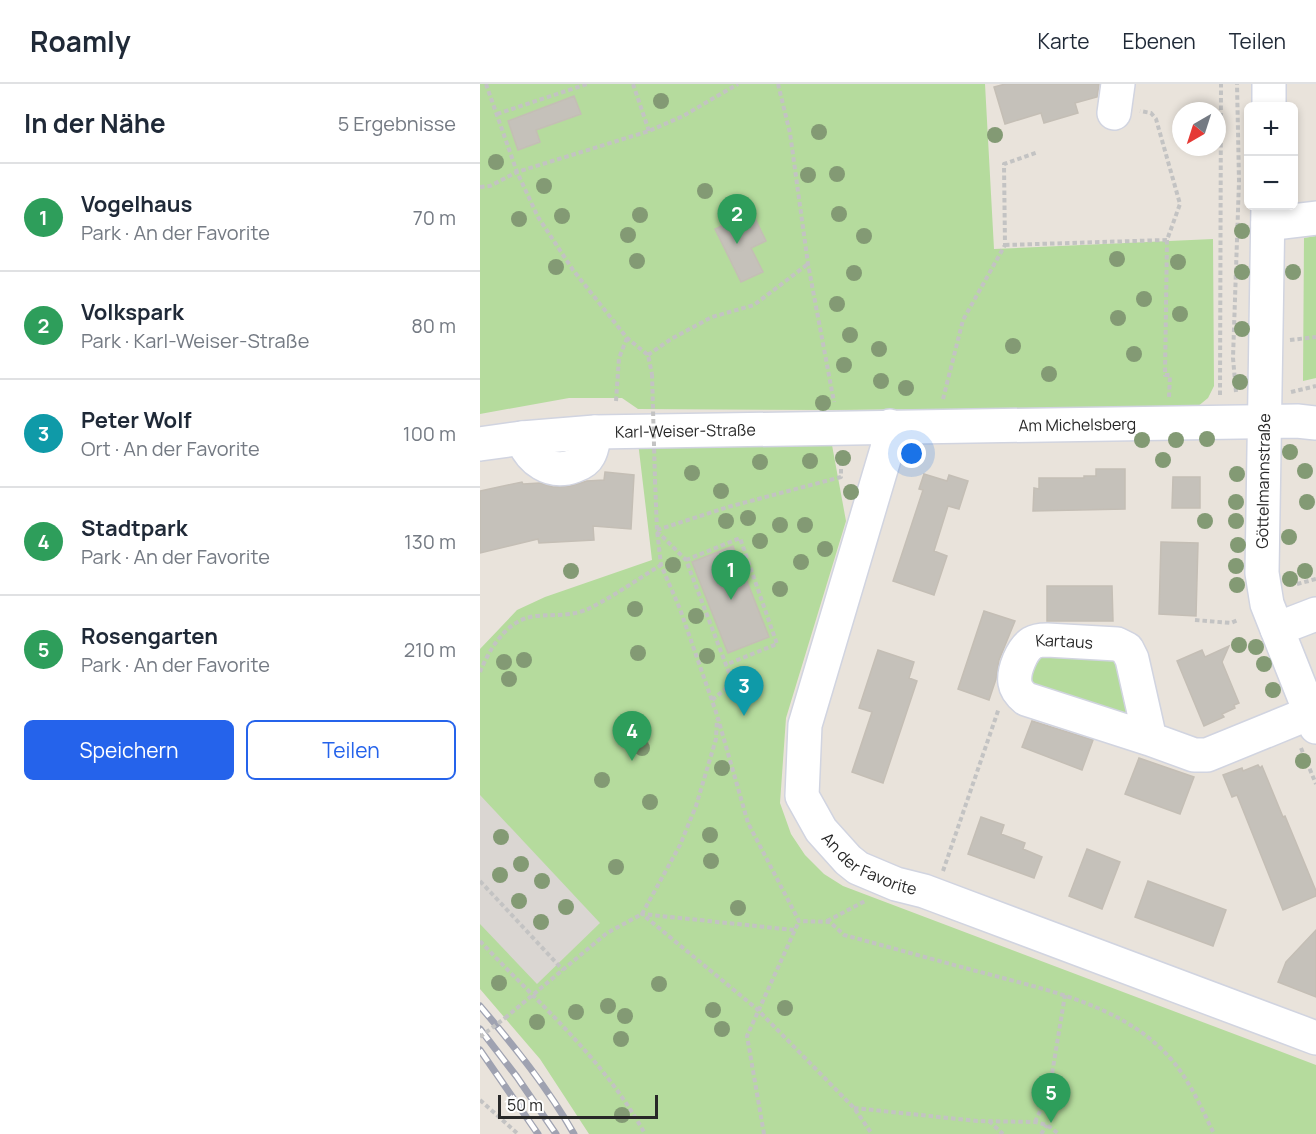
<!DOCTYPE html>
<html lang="de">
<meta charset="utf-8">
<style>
body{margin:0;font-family:Manrope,sans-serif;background:#f2f2f3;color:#1f2937}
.controls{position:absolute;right:18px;top:18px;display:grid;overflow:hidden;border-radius:9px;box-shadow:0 3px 9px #0003}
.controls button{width:54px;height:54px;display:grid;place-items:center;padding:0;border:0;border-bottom:2px solid #e0e1e3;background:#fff;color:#1f2937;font:30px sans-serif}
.compass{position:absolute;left:692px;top:18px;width:54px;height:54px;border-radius:50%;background:#fff;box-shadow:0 3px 9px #0003;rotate:219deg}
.scale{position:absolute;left:18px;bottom:15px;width:160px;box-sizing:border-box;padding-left:6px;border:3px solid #282828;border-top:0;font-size:16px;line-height:21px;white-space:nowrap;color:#282828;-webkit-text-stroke:4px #fff;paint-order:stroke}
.you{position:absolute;left:432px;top:370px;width:21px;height:21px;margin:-15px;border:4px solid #fff;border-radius:50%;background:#1a73e8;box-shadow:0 0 0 9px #1a73e833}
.badge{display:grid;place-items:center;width:39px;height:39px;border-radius:50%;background:#2563eb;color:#fff;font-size:20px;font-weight:700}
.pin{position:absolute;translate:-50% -50px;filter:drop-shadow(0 2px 3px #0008)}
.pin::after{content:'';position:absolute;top:32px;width:21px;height:18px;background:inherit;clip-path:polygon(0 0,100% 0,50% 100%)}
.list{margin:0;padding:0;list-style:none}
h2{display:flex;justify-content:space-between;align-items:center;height:78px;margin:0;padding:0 24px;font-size:26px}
h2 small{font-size:20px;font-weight:400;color:#747a83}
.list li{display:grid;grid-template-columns:39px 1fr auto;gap:18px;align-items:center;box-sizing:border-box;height:108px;padding:0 24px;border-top:2px solid #e0e1e3}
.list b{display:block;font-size:22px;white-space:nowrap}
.list p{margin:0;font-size:20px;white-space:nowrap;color:#747a83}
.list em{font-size:20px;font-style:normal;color:#747a83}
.actions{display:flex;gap:12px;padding:18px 24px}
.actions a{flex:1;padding:14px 0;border:2px solid #2563eb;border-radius:9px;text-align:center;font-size:21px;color:#2563eb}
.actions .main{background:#2563eb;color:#fff}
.map{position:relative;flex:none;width:836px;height:1050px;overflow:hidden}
header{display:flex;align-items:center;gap:36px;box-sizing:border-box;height:84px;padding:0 30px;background:#fff;border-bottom:2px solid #e0e1e3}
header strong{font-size:28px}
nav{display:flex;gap:33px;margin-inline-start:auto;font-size:21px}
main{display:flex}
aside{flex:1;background:#fff}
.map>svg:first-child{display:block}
.green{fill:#b5db9d}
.plaza{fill:#dad6d2}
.building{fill:#c5c1ba;stroke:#c4beb5;stroke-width:1.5}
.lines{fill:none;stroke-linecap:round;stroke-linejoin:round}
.minor-casing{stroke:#d1d4e0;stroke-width:36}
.path{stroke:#c3c3c3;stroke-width:4;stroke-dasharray:4.5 3;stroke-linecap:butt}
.minor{stroke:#fff;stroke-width:33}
.rail-casing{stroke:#9fa2b1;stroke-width:7}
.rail{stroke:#fff;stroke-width:4.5;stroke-dasharray:14;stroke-linecap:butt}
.path-bridge{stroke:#c3c3c3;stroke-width:4;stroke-dasharray:4.5 3;stroke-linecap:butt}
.tree{fill:#839a74}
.labels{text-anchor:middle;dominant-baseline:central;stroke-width:4.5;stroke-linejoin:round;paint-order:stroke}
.street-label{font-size:16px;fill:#282828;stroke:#fff}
</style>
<header>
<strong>Roamly</strong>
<nav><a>Karte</a><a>Ebenen</a><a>Teilen</a></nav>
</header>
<main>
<aside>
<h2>In der Nähe<small>5 Ergebnisse</small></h2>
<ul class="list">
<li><span class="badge" style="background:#2e9e5b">1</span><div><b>Vogelhaus</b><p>Park · An der Favorite</p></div><em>70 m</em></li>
<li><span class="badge" style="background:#2e9e5b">2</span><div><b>Volkspark</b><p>Park · Karl-Weiser-Straße</p></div><em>80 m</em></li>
<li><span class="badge" style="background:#0f9aa8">3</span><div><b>Peter Wolf</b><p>Ort · An der Favorite</p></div><em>100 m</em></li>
<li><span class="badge" style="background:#2e9e5b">4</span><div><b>Stadtpark</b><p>Park · An der Favorite</p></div><em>130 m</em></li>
<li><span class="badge" style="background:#2e9e5b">5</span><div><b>Rosengarten</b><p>Park · An der Favorite</p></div><em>210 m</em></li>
</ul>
<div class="actions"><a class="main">Speichern</a><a>Teilen</a></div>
</aside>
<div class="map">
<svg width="836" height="1050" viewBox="0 0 836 1050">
<rect width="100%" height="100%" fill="#e9e3db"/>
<!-- green -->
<path class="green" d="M0,0h505l9,165 219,-10 1,147 -6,12 -11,9 -369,3 -190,-1 -16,-11h-53l-89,16z
M836,152v142l-13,3 1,-143z
M158,358l194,3 14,76 -60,197 -6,85 11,31 14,21 19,19 19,12 473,179v69h-727l-49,-75 -60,-70v-340l37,-39 28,-13 107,-37z
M557,566h67l11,12 14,60 -99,-34v-28z"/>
<!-- plaza -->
<path class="plaza" d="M0,711l120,128 -63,61 -57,-60z"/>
<!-- building -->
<path class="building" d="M525,0h94l-2,13 -22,6 3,10 -34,10 -3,-10 -36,11 -11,-37z
M94,12l7,18 -45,16 4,12 -22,8 -10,-29z
M272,128l14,29 -15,7 12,24 -22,10 -26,-53z
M616,385h29v40l-92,2 1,-23 5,1v-11h45v-2h12z
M125,388l29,3 -3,54 -38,-3 1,14 -55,3 -1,-4 -58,14v-62l42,-9 1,2 17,-1 13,4 17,-1 17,-5 17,-1z
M444,390l23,7 2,-6 19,6 -9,28 -11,-3 -14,45 13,5 -13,39 -41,-14 30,-91 -4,-1z
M693,393h27v31h-28z
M681,458l37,1 -2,73 -37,-2z
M253,462l36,91 -41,16 -36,-91z
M567,502h65l1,35h-66z
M504,527l31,10 -16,39 -3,19 -7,21 -31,-11z
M749,562l-7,16 17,41 -5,2 1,3 -13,6 2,3 -20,9 -27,-65 25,-11 3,7z
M398,566l36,12 -5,16 8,3 -34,102 -31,-11 20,-60 -13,-4z
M552,637l61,19 -11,30 -60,-23z
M659,674l55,19 -14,37 -55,-20z
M778,681l2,3 2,-2 21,51 2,-1 31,75v5l-33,14 -46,-115 -5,2 -9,-22 19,-7 1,3z
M501,733l23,8 -3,9 24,9 -2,6 19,8 -8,21 -66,-24z
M607,765l33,13 -18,47 -33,-13z
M668,797l78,29 -13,36 -78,-29z
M836,846v67l-38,-15 8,-20z"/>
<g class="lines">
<defs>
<g id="minor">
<path d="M789,22v-22"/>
<path d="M634,29l4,-29"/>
<path d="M788,122l-6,367 5,31 49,123"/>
<path d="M788,140l48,-6"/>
<path id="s1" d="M410,342l-3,23 -82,276 -3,71 19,34 27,30 10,8 38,16 28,7 392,147"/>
<path d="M42,354c8,22 28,37 52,28 6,-2 12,-5 15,-11 4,-6 4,-15 6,-23"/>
<path id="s2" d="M0,360l42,-6 73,-6 702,-11 19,2"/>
<path d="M797,545l39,-15"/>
<path id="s3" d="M670,655l-124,-40c-5,-4 -10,-9 -11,-16 -2,-12 7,-34 17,-40 5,-3 10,-3 15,-3l70,4 10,5 5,10 18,80 44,16h13l103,-42"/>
</g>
</defs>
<!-- minor casing -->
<use href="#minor" class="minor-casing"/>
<!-- path -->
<path class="path" d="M6,0l31,88 21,45 35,53 54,68 21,17 4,19
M153,0l16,47
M298,0l12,49 18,131 26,138
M17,30l90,-30
M0,103l10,-1 27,-14 132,-41 34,-15 55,-32
M687,156l-2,135h5l-1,22
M525,161l162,-5 13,-36 -24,-85 -5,-6 -11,-2
M810,256l26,-3
M168,271l23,-16 41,-22 42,-12 54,-41
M756,308l-3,-34 6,-177 -2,-97
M811,308l25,-6
M740,311l1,-311
M463,315l20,-79 42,-75 -1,-81 34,-12
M136,317l3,-43 8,-20
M175,396l2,50 4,35 19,44 37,106 31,108 51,98 31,1 14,13c45,12 91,25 136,37 67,18 144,33 191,87 19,22 31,50 43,75
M177,446l71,-23 113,-30v-23
M177,447l29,29 47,123 -21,17
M206,476l54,-22 37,106 -52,21
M817,500l19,-5
M715,536l36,3 7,-3
M0,588c10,-24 27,-53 56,-56 19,-2 36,1 54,-8 24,-12 48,-29 71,-43
M821,664l15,36
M463,787l56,-163
M0,797l83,89
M347,837l38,-20
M314,846l-152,-16 115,95 97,99 18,26
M0,857c58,62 124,118 165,193
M25,934l102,-85 35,-19 38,-69 16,-39 20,-67 1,-20
M0,1016l38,34
M374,1024l123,13 58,1 12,3 12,9
M509,1037l14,13
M555,1038l14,-30 16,-97
M284,1050l-17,-98 52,-115
M561,1050l6,-9"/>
<!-- minor -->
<use href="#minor" class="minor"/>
<defs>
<path id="rail" d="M0,922c34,40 68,82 94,128
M0,945l37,48 39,57
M0,966l58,84"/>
</defs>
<!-- rail casing -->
<use href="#rail" class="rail-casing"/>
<!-- rail -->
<use href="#rail" class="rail"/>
<!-- path-bridge -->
<path class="path-bridge" d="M172,290l3,106
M0,953l25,-19"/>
</g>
<!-- trees -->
<g class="tree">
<circle cx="181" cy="17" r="8"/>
<circle cx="339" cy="48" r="8"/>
<circle cx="515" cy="51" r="8"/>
<circle cx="16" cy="78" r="8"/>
<circle cx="357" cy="90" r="8"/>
<circle cx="328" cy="91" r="8"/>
<circle cx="64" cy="102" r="8"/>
<circle cx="225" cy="107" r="8"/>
<circle cx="359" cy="130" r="8"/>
<circle cx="160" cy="131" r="8"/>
<circle cx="82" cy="132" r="8"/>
<circle cx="39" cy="135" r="8"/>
<circle cx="762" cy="147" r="8"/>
<circle cx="148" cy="151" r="8"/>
<circle cx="384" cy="152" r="8"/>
<circle cx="637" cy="175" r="8"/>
<circle cx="157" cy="177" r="8"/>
<circle cx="698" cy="178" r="8"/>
<circle cx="76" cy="183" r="8"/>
<circle cx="762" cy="188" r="8"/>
<circle cx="813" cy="188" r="8"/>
<circle cx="374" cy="189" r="8"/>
<circle cx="664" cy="215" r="8"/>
<circle cx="357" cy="220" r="8"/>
<circle cx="700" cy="230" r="8"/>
<circle cx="638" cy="234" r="8"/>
<circle cx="762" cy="245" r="8"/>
<circle cx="370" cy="251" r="8"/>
<circle cx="533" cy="262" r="8"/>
<circle cx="399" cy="265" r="8"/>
<circle cx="654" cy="270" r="8"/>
<circle cx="364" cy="281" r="8"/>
<circle cx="569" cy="290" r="8"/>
<circle cx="401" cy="297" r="8"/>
<circle cx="760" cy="298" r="8"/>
<circle cx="426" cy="304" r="8"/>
<circle cx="343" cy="319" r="8"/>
<circle cx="727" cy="355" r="8"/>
<circle cx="662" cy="356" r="8"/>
<circle cx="696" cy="356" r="8"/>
<circle cx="810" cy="368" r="8"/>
<circle cx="363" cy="374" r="8"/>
<circle cx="683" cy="376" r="8"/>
<circle cx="330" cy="377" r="8"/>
<circle cx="280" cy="378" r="8"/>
<circle cx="825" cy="387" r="8"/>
<circle cx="212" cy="389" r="8"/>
<circle cx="757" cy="390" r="8"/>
<circle cx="241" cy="407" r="8"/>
<circle cx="371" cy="408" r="8"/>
<circle cx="756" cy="418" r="8"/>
<circle cx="827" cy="418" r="8"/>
<circle cx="268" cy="434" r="8"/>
<circle cx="246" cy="437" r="8"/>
<circle cx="725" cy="437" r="8"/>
<circle cx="756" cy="437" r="8"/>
<circle cx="300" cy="441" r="8"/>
<circle cx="325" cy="441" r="8"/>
<circle cx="809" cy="453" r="8"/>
<circle cx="280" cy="457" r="8"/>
<circle cx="758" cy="461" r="8"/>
<circle cx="345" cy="465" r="8"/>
<circle cx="321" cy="478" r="8"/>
<circle cx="193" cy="481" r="8"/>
<circle cx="756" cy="482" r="8"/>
<circle cx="91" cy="487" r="8"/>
<circle cx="825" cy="487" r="8"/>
<circle cx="810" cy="495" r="8"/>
<circle cx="757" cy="501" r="8"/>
<circle cx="300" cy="505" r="8"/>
<circle cx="155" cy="525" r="8"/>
<circle cx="216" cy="532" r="8"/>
<circle cx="759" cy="561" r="8"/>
<circle cx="776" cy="563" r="8"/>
<circle cx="158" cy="569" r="8"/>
<circle cx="227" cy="572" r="8"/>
<circle cx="44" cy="576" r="8"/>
<circle cx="24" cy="578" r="8"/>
<circle cx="784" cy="580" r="8"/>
<circle cx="29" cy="595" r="8"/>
<circle cx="793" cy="606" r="8"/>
<circle cx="162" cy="664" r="8"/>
<circle cx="823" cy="677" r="8"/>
<circle cx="242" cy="684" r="8"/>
<circle cx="122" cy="696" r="8"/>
<circle cx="170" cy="718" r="8"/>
<circle cx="230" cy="751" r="8"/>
<circle cx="21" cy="753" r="8"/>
<circle cx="231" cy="777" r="8"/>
<circle cx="41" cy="780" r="8"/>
<circle cx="136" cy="783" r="8"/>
<circle cx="20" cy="791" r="8"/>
<circle cx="62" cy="797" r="8"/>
<circle cx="39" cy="817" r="8"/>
<circle cx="86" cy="823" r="8"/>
<circle cx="258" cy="824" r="8"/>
<circle cx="61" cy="838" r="8"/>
<circle cx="19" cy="899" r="8"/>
<circle cx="179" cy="900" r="8"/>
<circle cx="128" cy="922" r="8"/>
<circle cx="305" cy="924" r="8"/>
<circle cx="233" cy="926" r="8"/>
<circle cx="96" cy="928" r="8"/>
<circle cx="145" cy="932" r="8"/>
<circle cx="57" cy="938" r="8"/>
<circle cx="242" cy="945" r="8"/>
<circle cx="141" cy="955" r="8"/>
<circle cx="142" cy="1031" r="8"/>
</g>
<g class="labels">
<!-- street labels -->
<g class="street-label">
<text stroke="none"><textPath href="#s2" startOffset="598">Am Michelsberg</textPath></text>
<text stroke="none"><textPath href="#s2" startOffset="206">Karl-Weiser-Straße</textPath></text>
<text transform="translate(783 397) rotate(-89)">Göttelmannstraße</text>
<text stroke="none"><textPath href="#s3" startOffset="228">Kartaus</textPath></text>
<text stroke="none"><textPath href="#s1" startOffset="482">An der Favorite</textPath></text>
</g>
</g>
</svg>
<div class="controls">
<button>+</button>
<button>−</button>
</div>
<svg class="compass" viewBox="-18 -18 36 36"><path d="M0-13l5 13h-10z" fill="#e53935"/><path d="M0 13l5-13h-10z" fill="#747a83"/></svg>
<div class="scale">50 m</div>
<div class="you"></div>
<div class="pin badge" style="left:251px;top:516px;background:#2e9e5b">1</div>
<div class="pin badge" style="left:257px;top:160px;background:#2e9e5b">2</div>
<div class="pin badge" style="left:264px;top:632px;background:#0f9aa8">3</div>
<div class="pin badge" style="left:152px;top:677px;background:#2e9e5b">4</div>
<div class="pin badge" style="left:571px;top:1039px;background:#2e9e5b">5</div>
</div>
</main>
